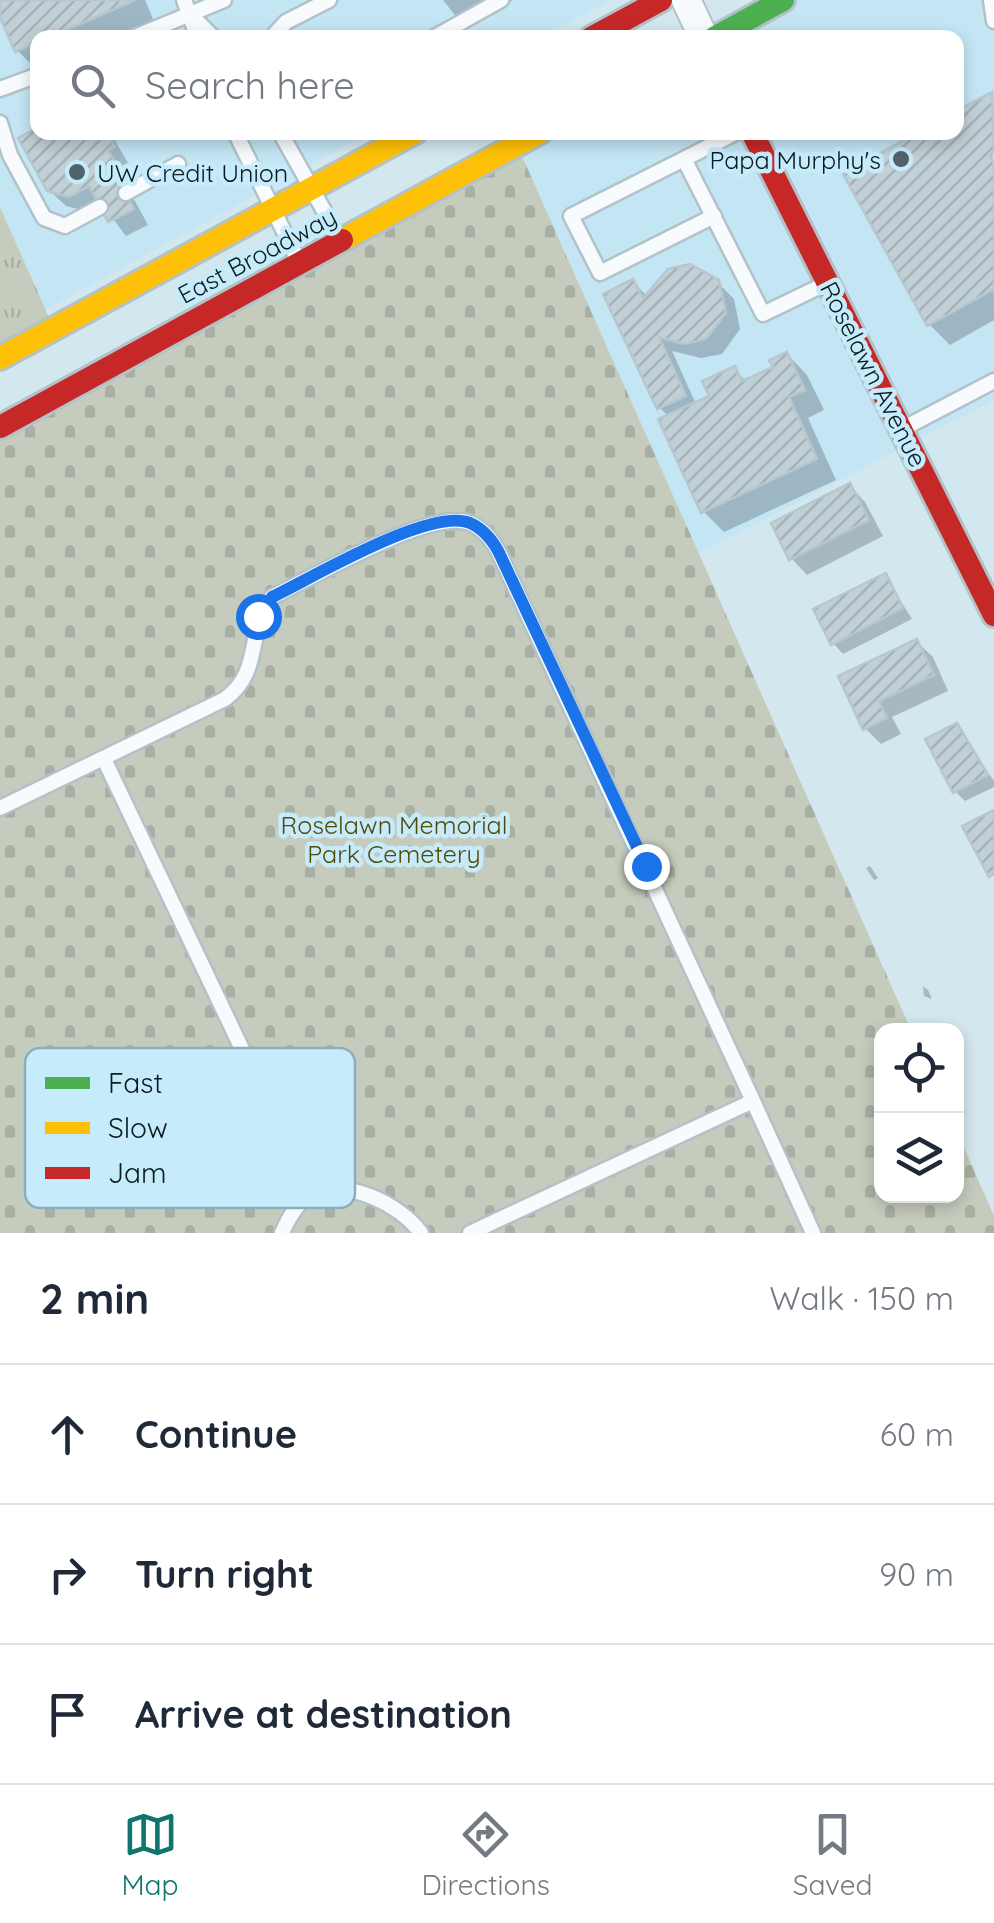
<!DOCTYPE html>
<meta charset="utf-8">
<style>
body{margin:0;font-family:Quicksand,sans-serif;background:#f2f2f3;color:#1f2937}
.controls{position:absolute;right:30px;bottom:30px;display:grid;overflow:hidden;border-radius:20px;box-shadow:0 5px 15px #0003}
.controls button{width:90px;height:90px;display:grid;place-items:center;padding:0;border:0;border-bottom:2px solid #e0e1e3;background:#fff;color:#1f2937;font:50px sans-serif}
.stop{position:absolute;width:30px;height:30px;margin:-22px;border:8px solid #1a73e8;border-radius:50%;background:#fff}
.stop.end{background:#1a73e8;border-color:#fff;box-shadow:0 2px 10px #0008}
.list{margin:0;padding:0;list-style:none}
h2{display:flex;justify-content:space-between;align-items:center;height:130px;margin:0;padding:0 40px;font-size:42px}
h2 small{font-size:32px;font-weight:400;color:#747a83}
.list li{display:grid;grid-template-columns:65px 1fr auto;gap:30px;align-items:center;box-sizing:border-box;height:140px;padding:0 40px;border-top:2px solid #e0e1e3}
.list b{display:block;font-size:38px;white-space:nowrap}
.list em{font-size:32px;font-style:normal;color:#747a83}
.icon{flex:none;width:55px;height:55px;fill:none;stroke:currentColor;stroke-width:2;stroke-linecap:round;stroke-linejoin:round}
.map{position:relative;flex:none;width:994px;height:1233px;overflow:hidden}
.search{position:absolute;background:#fff;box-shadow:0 5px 15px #0003;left:30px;right:30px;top:30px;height:110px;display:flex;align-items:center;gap:25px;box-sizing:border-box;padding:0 35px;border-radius:20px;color:#747a83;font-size:38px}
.sheet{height:550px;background:#fff}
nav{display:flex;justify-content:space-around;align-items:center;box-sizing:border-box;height:140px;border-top:2px solid #e0e1e3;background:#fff;font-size:28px;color:#747a83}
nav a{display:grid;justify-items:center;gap:5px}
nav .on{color:#0f766e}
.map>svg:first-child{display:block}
.built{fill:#c3e5f4}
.cemetery{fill:url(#cemetery-stones)}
.park{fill:url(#park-tufts)}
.shadow{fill:#0003}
.building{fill:url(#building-hatch);stroke:#b8c7cd;stroke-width:2.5}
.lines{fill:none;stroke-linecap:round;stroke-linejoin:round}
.lane-casing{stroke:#b2c2c9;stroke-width:19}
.street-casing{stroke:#b2c2c9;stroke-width:32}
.fast-casing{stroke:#b2c2c9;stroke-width:28}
.slow-casing{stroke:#b2c2c9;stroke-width:28}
.jam-casing{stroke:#b2c2c9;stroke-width:28}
.lane{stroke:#f8fbfd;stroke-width:14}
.street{stroke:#f8fbfd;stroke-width:28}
.fast{stroke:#4caf50;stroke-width:22}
.slow{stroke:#ffc107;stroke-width:22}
.jam{stroke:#c62828;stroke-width:22}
.route{stroke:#1a73e8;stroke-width:12}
.poi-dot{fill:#526269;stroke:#c6ecfc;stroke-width:4}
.labels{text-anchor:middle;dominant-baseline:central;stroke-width:9;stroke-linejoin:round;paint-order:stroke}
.poi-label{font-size:25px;fill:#0d1b21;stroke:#c6ecfc;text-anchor:end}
.street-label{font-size:25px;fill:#0d1b21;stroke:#c6ecfc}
.park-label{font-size:25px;fill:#544a08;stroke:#c6ecfc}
.key{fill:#c6ecfc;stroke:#8eadba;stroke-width:2.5}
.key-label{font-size:28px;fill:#0d1b21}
</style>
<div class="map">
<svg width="994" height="1233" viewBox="0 0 994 1233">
<defs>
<pattern id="cemetery-stones" width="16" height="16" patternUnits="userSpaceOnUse" patternTransform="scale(2.5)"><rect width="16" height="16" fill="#c6ccbd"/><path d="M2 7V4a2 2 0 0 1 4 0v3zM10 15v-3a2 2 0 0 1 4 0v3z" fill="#a9afa2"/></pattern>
<pattern id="park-tufts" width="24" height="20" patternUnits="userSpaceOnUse" patternTransform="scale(2.5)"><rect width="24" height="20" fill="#c6ccbd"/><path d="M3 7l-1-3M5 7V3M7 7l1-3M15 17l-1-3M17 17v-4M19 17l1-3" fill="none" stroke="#a9afa2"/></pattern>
<pattern id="building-hatch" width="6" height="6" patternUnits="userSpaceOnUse" patternTransform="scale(2.5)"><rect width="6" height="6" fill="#c1d0d6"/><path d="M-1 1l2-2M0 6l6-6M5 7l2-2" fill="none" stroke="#a5b2b7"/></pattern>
</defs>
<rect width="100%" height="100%" fill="#d3e7ef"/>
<!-- built -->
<path class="built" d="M0,0h610l-68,37 -504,1v94l331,1 -324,177 -45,-103z
M783,0h211v400l-296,154 -181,-409 23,-13h416v-94l-242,-1z"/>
<!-- cemetery -->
<path class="cemetery" d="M517,145l394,885h-29v166h74l1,-64 37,84v17h-994v-806z"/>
<!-- park -->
<path class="park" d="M0,207l54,122 -54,29z"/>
<!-- shadow -->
<path class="shadow" d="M0,0h145l9,21 -39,17h-77v33l-21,-21z
M443,0h70l-47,29z
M992,95l2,225 -44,25 -21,-21 27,-192z
M38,132h72l18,31 -6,3 12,21 -5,3 19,35 -22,11 -25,-33 -15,8 -20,-5 -17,-16z
M633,282l15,15 69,-15 17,17 6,30 -18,25 -21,4 -29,-7 24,53 16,-7 22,-28 13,13 29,-14 11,-14 20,21 17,35 -16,8 28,62 -112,52 -21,-21 -34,-94 -10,-10z
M850,486l15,16 18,34 -76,39 -15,-16 -18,-34z
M885,576l27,43 -69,35 -10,-11z
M917,642l16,15 15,34 -56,26 9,17 -20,10 -16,-16 -23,-51z
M956,726l38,55v6l-29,14 -10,-10z
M870,866l8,12 -4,2 -8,-12z
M923,986l5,4 4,9 -8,-3z"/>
<!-- building -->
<path class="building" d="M0,0h135l-87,38h-10v4l-23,10 -15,-35z
M992,92l2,60 -5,2 5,10v125l-67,37 -84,-152 75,-42h38v-21z
M38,122v10h69l8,15 -7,3 12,21 -5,3 19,35 -26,13 -19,-36 -20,11 -22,-6 -29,-53 17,-9 -2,-4z
M690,264l29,16 7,33 -20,26 -22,5 -25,-7 27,59 -29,13 -54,-115 30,-15 10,19 25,-29z
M787,352l18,38 -16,7 28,62 -116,54 -43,-94 51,-23 -7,-15 33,-15 7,15 31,-14 -4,-7z
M850,483l19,37 -80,40 -18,-37z
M886,573l17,35 -72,37 -18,-36z
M917,639l17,36 -55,26 8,17 -24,12 -25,-54z
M957,723l31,52 -35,18 -28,-54z
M994,810v64l-5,3 -27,-51z"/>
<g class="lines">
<defs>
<path id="lane" d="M184,0l14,38
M991,0l3,21
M195,19l19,19
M132,38l92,-38
M271,38l15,-16 43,-22
M433,38l68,-38
M0,89l38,-14
M0,123l10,32 34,63 21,8 35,-19
M235,132l64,130
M280,132l58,104
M737,132l-53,27 79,155 60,-29
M684,159l-113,57 29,57 114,-57
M126,193l52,-29
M906,427l88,-46
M104,759l207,435
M0,808l225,-109c38,-28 20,-65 47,-102 40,-19 158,-89 198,-74 14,6 25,20 31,34l252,544 -283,132
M753,1101l60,132
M282,1233c6,-14 14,-29 27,-37 34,-21 92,9 112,37"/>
<path id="street" d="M686,0l18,38"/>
<path id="fast" d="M714,38l69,-38"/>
<path id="slow" d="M342,240l198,-108
M0,358l415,-226"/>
<path id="jam" d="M591,38l70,-38
M752,132l242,483
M0,427l342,-187"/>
</defs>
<!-- lane casing -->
<use href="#lane" class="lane-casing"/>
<!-- street casing -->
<use href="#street" class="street-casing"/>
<!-- fast casing -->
<use href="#fast" class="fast-casing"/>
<!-- slow casing -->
<use href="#slow" class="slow-casing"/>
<!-- jam casing -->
<use href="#jam" class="jam-casing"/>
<!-- lane -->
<use href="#lane" class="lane"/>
<!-- street -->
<use href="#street" class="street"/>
<!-- fast -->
<use href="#fast" class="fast"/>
<!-- slow -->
<use href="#slow" class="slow"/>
<!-- jam -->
<use href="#jam" class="jam"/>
</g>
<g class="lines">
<!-- route -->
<path class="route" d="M258,616l14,-19c40,-19 158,-90 198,-74 14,6 25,20 31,34l145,309"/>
</g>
<!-- markers -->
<g class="poi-dot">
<circle cx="901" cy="159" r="10"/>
<circle cx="77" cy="172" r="10"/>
</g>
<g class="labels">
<!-- poi labels -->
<g class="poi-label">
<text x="881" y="159">Papa Murphy's</text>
<text x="97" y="172" text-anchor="start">UW Credit Union</text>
</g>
<!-- street labels -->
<g class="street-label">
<text transform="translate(257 255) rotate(-28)">East Broadway</text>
<text transform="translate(874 374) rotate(63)">Roselawn Avenue</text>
</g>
<!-- park labels -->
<g class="park-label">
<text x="394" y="824">Roselawn Memorial<tspan x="394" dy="29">Park Cemetery</tspan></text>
</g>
</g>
<!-- legend -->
<rect x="25" y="1048" width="330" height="160" rx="15" class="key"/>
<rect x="45" y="1077" width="45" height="12" fill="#4caf50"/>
<rect x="45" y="1122" width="45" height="12" fill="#ffc107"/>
<rect x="45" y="1167" width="45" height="12" fill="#c62828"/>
<g class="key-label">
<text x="108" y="1093">Fast</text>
<text x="108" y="1138">Slow</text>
<text x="108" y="1183">Jam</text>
</g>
</svg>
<div class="controls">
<button><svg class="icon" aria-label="locate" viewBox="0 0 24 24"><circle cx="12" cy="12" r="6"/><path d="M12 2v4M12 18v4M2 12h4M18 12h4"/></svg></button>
<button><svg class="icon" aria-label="layers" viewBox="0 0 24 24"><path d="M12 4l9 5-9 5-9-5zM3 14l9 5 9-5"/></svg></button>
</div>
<div class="stop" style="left:258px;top:616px"></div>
<div class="stop end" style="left:646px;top:866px"></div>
<div class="search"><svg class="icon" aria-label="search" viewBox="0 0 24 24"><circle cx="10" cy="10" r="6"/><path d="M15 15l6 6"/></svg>Search here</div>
</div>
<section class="sheet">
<h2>2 min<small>Walk · 150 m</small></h2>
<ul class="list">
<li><svg class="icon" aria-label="ahead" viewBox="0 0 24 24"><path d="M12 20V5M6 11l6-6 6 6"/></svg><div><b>Continue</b></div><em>60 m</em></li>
<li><svg class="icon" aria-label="right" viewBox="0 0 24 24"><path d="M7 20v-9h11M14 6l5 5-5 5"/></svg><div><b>Turn right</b></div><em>90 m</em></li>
<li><svg class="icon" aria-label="arrive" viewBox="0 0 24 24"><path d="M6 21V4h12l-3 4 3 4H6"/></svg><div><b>Arrive at destination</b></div></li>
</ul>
</section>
<nav>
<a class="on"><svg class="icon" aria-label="map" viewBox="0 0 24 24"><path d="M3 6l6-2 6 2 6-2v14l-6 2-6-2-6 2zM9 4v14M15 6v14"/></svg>Map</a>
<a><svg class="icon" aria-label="directions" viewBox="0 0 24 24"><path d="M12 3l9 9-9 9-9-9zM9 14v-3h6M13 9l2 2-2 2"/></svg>Directions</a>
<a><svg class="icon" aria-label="saved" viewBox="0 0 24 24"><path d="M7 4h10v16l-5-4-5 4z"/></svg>Saved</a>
</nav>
